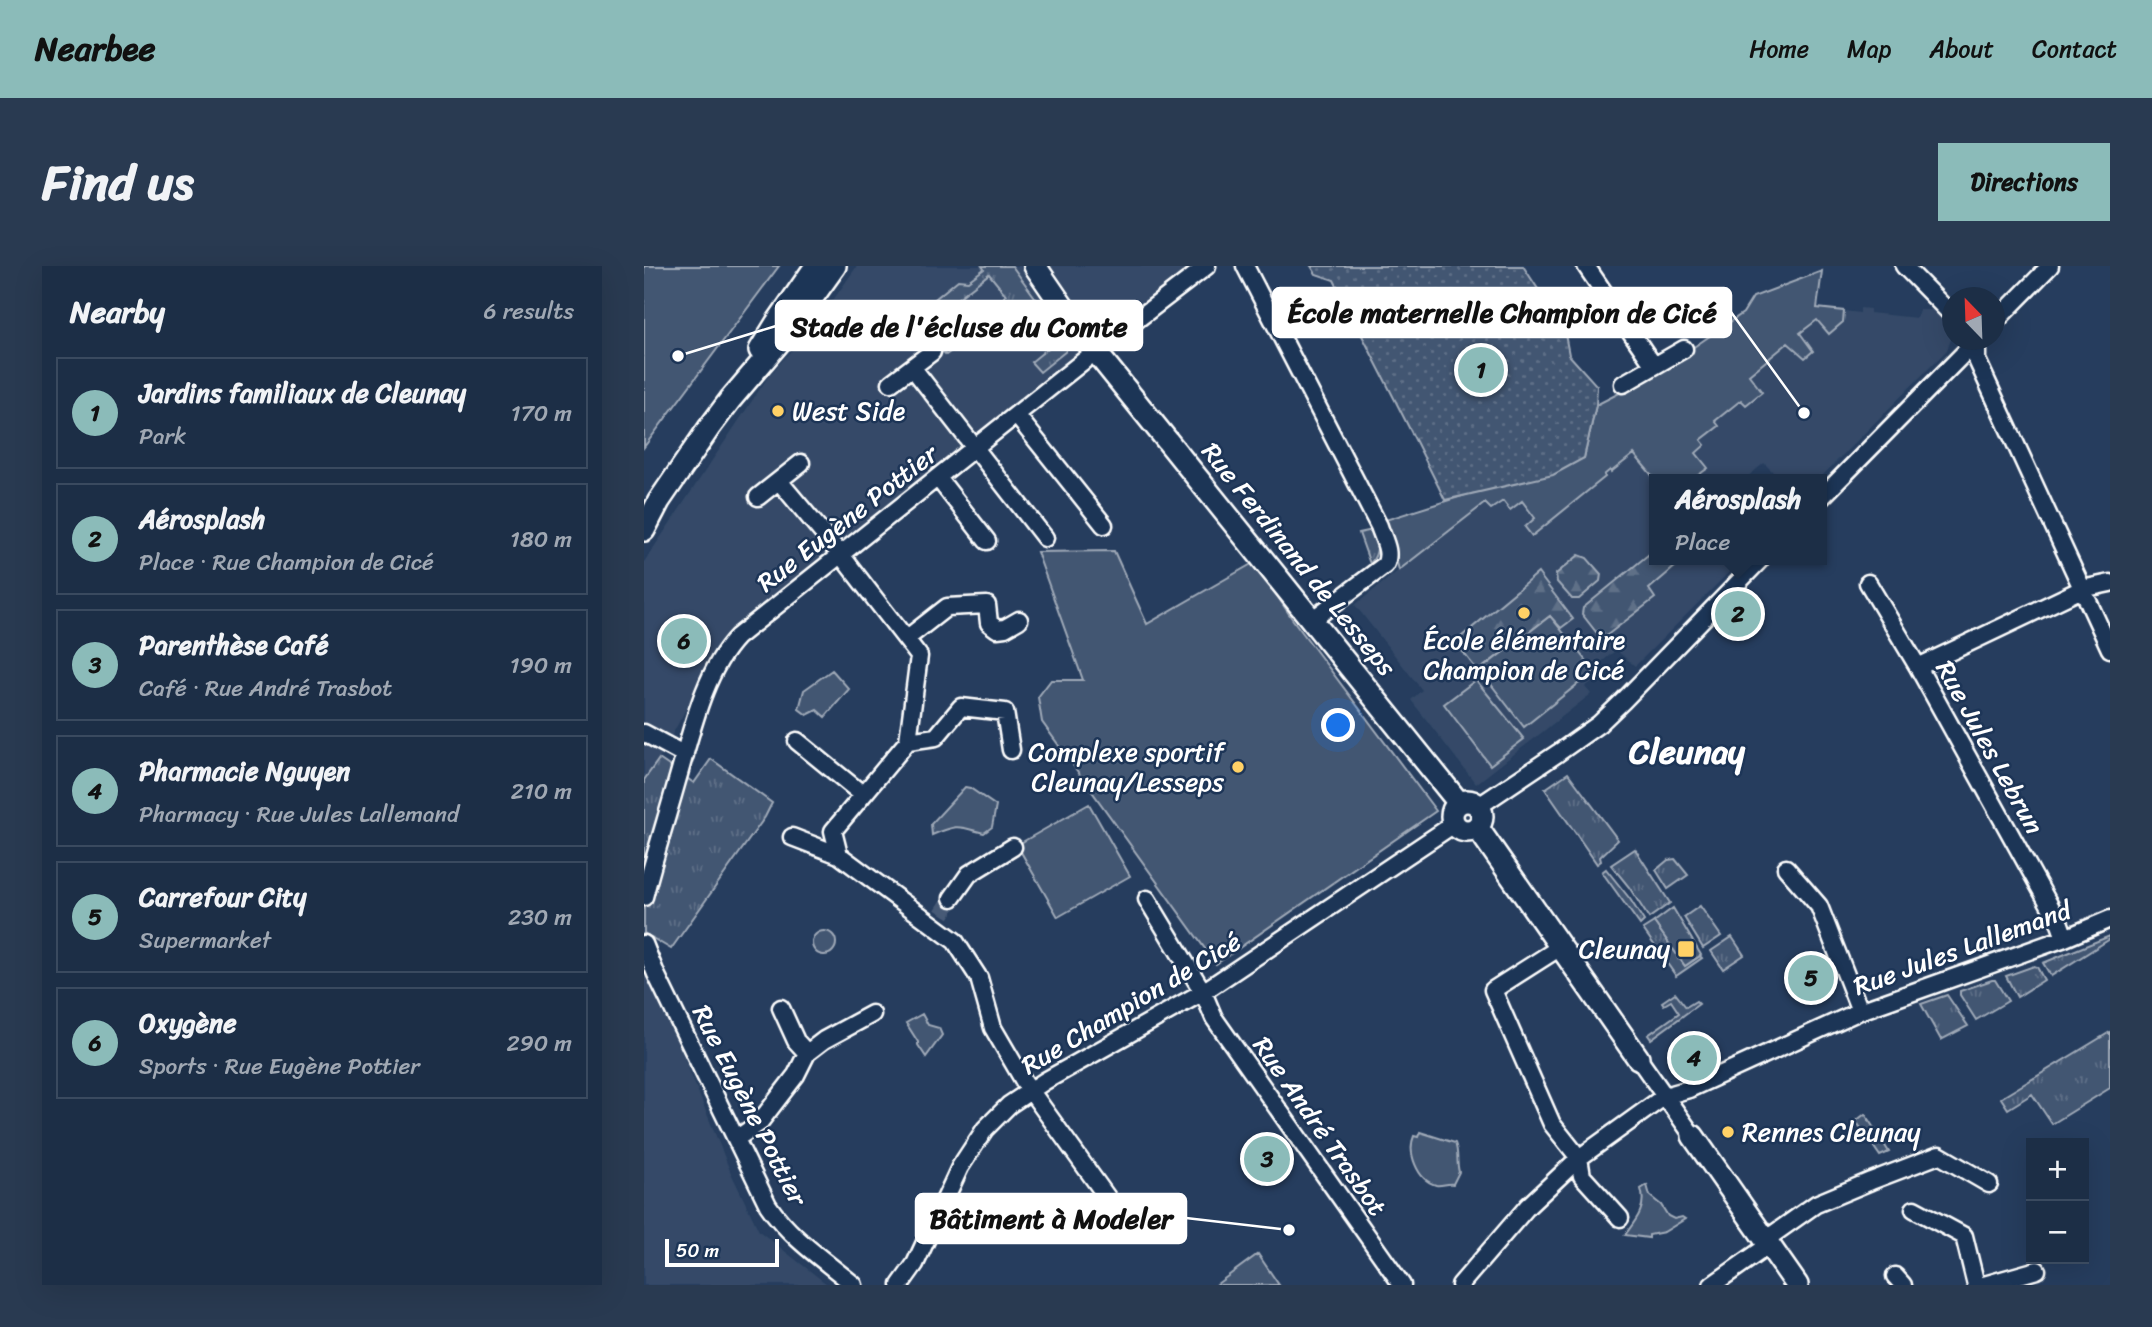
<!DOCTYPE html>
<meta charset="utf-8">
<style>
body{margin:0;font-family:Sriracha,sans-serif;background:#293a51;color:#f1f3f6}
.controls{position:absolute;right:21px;bottom:21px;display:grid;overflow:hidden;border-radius:0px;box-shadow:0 7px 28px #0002}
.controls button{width:63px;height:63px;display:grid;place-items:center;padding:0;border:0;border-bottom:2px solid #3a4a5f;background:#1c2e46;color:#f1f3f6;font:35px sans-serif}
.compass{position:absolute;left:1298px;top:21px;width:63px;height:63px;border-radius:50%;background:#1c2e46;box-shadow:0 7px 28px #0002;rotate:337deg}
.scale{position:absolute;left:21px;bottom:18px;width:114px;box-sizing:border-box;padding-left:7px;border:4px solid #fff;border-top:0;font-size:19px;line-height:24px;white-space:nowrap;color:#fff;-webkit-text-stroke:5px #1d3557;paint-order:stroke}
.you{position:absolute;left:695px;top:460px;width:24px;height:24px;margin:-18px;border:5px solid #fff;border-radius:50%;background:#1a73e8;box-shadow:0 0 0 10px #1a73e833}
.badge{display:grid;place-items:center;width:46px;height:46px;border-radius:50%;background:#8bbbb9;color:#111;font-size:23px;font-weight:700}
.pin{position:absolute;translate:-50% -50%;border:4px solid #fff;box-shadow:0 2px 7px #0006}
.popup{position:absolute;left:1005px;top:208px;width:178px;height:91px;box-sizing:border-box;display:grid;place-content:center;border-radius:0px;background:#1c2e46;filter:drop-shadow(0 2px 5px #0005);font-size:23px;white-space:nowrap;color:#a0a8b3}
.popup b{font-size:26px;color:#f1f3f6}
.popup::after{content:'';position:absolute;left:50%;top:100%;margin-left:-14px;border:14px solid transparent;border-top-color:#1c2e46}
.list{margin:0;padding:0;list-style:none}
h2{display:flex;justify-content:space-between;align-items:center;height:91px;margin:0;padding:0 28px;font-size:30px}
h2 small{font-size:23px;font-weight:400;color:#a0a8b3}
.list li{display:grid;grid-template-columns:46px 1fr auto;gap:21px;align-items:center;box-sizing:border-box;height:112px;margin:0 14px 14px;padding:0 14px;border:2px solid #3a4a5f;border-radius:0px}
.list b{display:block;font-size:26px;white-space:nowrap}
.list p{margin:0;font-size:23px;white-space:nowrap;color:#a0a8b3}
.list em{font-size:23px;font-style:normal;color:#a0a8b3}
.map{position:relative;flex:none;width:1466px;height:1019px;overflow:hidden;border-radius:0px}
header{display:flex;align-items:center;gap:42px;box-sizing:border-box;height:98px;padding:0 35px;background:#8bbbb9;color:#111}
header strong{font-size:33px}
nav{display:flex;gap:38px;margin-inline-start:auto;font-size:24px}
.intro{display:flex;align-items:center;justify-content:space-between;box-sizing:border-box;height:168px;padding:0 42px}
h1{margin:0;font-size:49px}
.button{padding:18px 32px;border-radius:0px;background:#8bbbb9;color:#111;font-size:24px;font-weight:700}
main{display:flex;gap:42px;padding:0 42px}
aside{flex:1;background:#1c2e46;border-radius:0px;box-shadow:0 7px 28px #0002}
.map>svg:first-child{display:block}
.built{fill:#344a68}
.grass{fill:url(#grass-tufts);stroke:#a0aab8;stroke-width:2}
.forest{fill:url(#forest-firs);stroke:#a0aab8;stroke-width:2}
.park{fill:#425672;stroke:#a0aab8;stroke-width:2}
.garden{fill:url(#garden-dots);stroke:#a0aab8;stroke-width:2}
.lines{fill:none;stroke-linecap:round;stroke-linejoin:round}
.minor-tunnel{stroke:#475a76;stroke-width:16;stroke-dasharray:16 8;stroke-linecap:butt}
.minor-casing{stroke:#fff;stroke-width:21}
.major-casing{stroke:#fff;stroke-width:26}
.minor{stroke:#1d3557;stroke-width:16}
.major{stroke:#1d3557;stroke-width:21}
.poi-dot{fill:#ffd166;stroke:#1d3557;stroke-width:2.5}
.labels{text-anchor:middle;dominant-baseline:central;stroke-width:5;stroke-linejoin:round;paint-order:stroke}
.poi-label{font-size:26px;fill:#fff;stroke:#1d3557;text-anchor:start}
.street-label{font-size:26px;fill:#fff;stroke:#1d3557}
.district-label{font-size:33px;font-weight:bold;fill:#fff;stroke:#1d3557}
.leader{fill:none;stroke:#fff;stroke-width:2.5}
.callout-dot{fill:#fff;stroke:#1d3557;stroke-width:2.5}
.callout{fill:#fff;stroke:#fff;stroke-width:2.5}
.callout-label{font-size:28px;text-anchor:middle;font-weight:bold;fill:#111}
</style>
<header>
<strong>Nearbee</strong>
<nav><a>Home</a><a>Map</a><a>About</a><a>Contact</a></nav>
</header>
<div class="intro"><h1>Find us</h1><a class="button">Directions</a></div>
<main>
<aside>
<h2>Nearby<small>6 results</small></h2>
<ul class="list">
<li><span class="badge">1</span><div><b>Jardins familiaux de Cleunay</b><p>Park</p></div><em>170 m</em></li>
<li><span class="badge">2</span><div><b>Aérosplash</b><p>Place · Rue Champion de Cicé</p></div><em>180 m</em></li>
<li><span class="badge">3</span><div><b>Parenthèse Café</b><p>Café · Rue André Trasbot</p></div><em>190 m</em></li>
<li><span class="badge">4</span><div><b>Pharmacie Nguyen</b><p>Pharmacy · Rue Jules Lallemand</p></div><em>210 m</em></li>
<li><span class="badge">5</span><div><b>Carrefour City</b><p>Supermarket</p></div><em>230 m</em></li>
<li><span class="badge">6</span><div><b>Oxygène</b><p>Sports · Rue Eugène Pottier</p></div><em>290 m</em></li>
</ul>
</aside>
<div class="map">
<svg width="1466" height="1019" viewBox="0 0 1466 1019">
<defs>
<pattern id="grass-tufts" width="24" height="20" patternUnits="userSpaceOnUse" patternTransform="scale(1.75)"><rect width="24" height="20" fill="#425672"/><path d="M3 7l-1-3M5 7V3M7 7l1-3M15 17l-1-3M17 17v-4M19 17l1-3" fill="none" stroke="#5e6f87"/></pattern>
<pattern id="forest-firs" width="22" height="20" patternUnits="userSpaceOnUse" patternTransform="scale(1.75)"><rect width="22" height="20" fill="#425672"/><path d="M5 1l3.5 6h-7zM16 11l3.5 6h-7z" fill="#5e6f87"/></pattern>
<pattern id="garden-dots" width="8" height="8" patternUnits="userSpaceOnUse" patternTransform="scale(1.75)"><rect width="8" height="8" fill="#425672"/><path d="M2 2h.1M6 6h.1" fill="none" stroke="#5e6f87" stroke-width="1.8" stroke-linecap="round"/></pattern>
</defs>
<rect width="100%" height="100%" fill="#263d5e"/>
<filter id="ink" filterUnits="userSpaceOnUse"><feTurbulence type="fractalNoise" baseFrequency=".0143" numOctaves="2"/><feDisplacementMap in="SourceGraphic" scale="14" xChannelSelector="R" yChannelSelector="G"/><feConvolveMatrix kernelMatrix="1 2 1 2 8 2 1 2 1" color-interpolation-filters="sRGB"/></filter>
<g filter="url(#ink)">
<!-- built -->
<path class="built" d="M213,0h349l-481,371 -66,122 -15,21v-218l124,-185 56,-64z
M1216,42l10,1v4l47,5 2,-8h16l17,14v13l-5,13 -128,129h-18l-3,-2 -2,2h-16l-16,-16 -19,16h-52l14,-11 -12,-15 6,-13 14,-19 26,-22 8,-24 39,-32 17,15 8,-7 -14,-18 18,-13 26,2 1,-11 16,2z
M991,188l21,25h-2v81h67l10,10 -96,96 -19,-16 -23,19 5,8 -13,10 6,7 -115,90 -65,-84 11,-10 -67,-85 127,-101 21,-4 19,1 13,17 -2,17 72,-58 -1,-2 6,-5 2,2z
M0,693l87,214 28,58 69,54h-184z"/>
<!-- grass -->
<path class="grass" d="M338,0h30l52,71 3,7 -1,7 -26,21 -9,-10 27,-22 -12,-15 -12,9 -30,-37 2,-2 -17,-21 -46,36 -8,-11 23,-19 10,1 16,-12z
M307,53l16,20 -21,16 -15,-16 5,-4 -2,-3z
M729,264c5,13 7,22 -3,34l-11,-31z
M15,493l35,24 17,-24 61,44 -7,14 -94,132 -27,-16v-153z
M924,507l50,67 -18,17 1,4 -4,3 -52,-75z
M991,583l35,54 -21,15 -20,-31 -18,-22z
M1031,593l13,16 -20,14 -12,-19 12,-10z
M962,603l24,30 14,22 -4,4 -38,-53z
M1056,640l21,30 -18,12 -19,-31z
M1010,656l31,44 15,-10 2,2 -26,18 -33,-47z
M1466,670v3l-59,37 -8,-13z
M1088,671l12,18 -21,14 -12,-18z
M1390,700l3,1 7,13 -27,17 -11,-21z
M1348,714h3l13,21 -32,19 -16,-25v-4z
M1031,727l11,14 10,-6 3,3 -48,35 -3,-4 31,-22 -8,-12 -7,4 -2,-3z
M1303,729l21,31 -27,14 -20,-36z
M1466,766v56l-58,36 -20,-30 -24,15 -7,-11z"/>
<!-- forest -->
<path class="forest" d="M1010,284v10h29l-34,29 6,9 -49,38 -6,-6 -4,2 -14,-18 1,-6z
M935,289l8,3 14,16 -1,7 -21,18h-7l-15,-17 -1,-8z
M894,307l35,46 -12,9 -11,-12 -72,55 -23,-29z"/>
<!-- park -->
<path class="park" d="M0,0h135l-135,181z
M1178,5l-5,37 27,3 -1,11 -14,12 -12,-14 -17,13 13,18 -8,7 -17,-15 -39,32 13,17 -16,13 -5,-5 -26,21 4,5 -18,14 4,5 -9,8 12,15 -15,11h-38l-21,-25 -23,18 -1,-2 -6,5 1,2 -73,59 -7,-9 10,-9 -13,-17 -12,9 -7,-9 -12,8 -6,-6 -86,67 -7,-26 -10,-23 202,-63 12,-53 51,-26 41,-28 55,-38 10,-16z
M470,285l33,73 108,-62 38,58 143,191 -220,153 -174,-242 -4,-25 13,-17h32l-46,-128z
M906,350l44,55 -70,56 -44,-57z
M188,404l17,19 -24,28 -8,-7 -10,5 -8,-6 5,-19z
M832,414l48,59 -34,26 -46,-61z
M321,521l5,1 26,18 -4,21 -8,6c-27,-7 -25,-9 -52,2l-1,-11z
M445,538l41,72 -72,41 -41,-72z
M1029,642l28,47 -16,11 -31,-44z
M168 677a12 12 0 1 1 24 0a12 12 0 1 1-24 0Z
M278,748l6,11 11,3 3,7 -16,22 -8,-12v-3l-12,-19z
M1221,848l24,38 -9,4 -24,-35z
M776,866l35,11c4,10 1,19 4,29l-6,12c-6,-1 -11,2 -17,1 -19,-5 -29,-33 -22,-49l4,1z
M1003,919l3,11 11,9 7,11 6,3 8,-2 3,2 -21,13 -15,3v3l-24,-3c11,-15 22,-27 16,-46z
M614,988l21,31h-61l-1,-1z"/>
<!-- garden -->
<path class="garden" d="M667,0h212l41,63 5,26 28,31 -1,19 -12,53 -31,17 -108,25c-36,-74 -74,-146 -111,-220l-18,-6z"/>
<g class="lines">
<!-- minor-tunnel -->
<path class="minor-tunnel" d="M298,648l10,-16"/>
<defs>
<path id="minor" d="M601,0l134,260c4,13 13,26 6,39l-73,55
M942,0l68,100
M1260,0l48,49
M1350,57l56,-57
M1333,74v20l133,289
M268,101l133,171
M247,117l41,-31
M979,118l61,-35
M373,150l87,109
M294,212l49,63
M135,215l62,74 78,101 -11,85 -75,90 6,24
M114,231l43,-34
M1178,231l155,-157
M1224,317l50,84 142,257 5,14
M262,373l41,-32 40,-2 2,18 8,6 8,-1 14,-8
M1274,401l164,-78 28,-6
M0,467l41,22
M153,475l65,53
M264,475l28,-4 25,-30 44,5 6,38
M835,540l79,-53 41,-29 24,-23 137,-141
M148,571l47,18 116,86 24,37 14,50 32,55 94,131
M1142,602l33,38 41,105
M0,631c10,-39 22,-77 33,-116 14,-47 26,-108 60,-144l359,-286 111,-85
M308,632l17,-24 44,-27
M503,633l56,93 11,26 188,267
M0,678l12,30 112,231c22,33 56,55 86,80
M918,680l-69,44 59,134 27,34 3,18 38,42
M137,742l15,33 11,12
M994,792l55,78
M92,873l23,-16 37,-48 11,-22 17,-13 48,-26
M1270,943l50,27 12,49
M1121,974l51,-36 55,-23 68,-26 50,29
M1251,1010l8,9
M256,1019l15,-21 45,-97 25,-38 24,-24 36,-24 158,-89 251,-168
M816,1019l68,-79 51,-48 86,-62 24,-7 171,-78 205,-73 45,-19
M1068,1019l57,-40
M1340,1019l53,-15"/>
<path id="major" d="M391,0l48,70 376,467
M116,84l16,-26 40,-58
M0,264l15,-29 50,-73 21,-28 57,-67 48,-67
M808 550a15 15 0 1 1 30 0a15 15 0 1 1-30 0Z
M833,561l161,231
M1049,870l104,149"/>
</defs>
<!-- minor casing -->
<use href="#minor" class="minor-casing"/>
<!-- major casing -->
<use href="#major" class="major-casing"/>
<!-- minor -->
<use href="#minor" class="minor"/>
<!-- major -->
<use href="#major" class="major"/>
</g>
</g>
<!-- markers -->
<g class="poi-dot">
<circle cx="134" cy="145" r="7"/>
<circle cx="880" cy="347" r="7"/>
<circle cx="594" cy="501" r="7"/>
<rect x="1033" y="674" width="18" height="18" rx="3.5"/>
<circle cx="1084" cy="866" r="7"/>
</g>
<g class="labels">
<!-- poi labels -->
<g class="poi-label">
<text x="148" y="145">West Side</text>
<text x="880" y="374" text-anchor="middle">École élémentaire<tspan x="880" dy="30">Champion de Cicé</tspan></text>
<text x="580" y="486" text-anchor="end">Complexe sportif<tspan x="580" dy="30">Cleunay/Lesseps</tspan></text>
<text x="1026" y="683" text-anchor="end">Cleunay</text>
<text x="1098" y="866">Rennes Cleunay</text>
</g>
<!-- street labels -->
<g class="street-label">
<text transform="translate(203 252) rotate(-38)">Rue Eugène Pottier</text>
<text transform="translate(655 293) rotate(51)">Rue Ferdinand de Lesseps</text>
<text transform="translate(1346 481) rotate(61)">Rue Jules Lebrun</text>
<text transform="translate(1318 682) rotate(-20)">Rue Jules Lallemand</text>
<text transform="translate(487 737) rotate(-31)">Rue Champion de Cicé</text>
<text transform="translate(106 839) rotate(63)">Rue Eugène Pottier</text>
<text transform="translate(676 860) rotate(55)">Rue André Trasbot</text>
</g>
<!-- district labels -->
<g class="district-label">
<text x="1043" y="486">Cleunay</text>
</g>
</g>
<!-- callouts -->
<path class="leader" d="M1160 147L1087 46M34 90L132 60M645 964L542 952"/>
<g class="callout-dot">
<circle cx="1160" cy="147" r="7"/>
<circle cx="34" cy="90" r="7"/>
<circle cx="645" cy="964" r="7"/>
</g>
<g class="callout">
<rect x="629" y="22" width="458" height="49" rx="7"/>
<rect x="132" y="35" width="366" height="49" rx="7"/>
<rect x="272" y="928" width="270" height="49" rx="7"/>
</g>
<g class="callout-label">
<text x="858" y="56">École maternelle Champion de Cicé</text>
<text x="315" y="70">Stade de l'écluse du Comte</text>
<text x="407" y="962">Bâtiment à Modeler</text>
</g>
</svg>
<div class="controls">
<button>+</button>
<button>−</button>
</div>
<svg class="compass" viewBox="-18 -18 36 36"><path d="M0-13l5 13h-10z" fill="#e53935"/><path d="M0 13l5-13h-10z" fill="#a0a8b3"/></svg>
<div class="scale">50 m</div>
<div class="you"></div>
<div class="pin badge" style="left:837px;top:104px">1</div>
<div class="pin badge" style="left:1094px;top:348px">2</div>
<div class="popup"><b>Aérosplash</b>Place</div>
<div class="pin badge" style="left:623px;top:893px">3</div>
<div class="pin badge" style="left:1050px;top:792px">4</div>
<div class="pin badge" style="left:1167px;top:712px">5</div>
<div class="pin badge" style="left:40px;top:375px">6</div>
</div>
</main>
